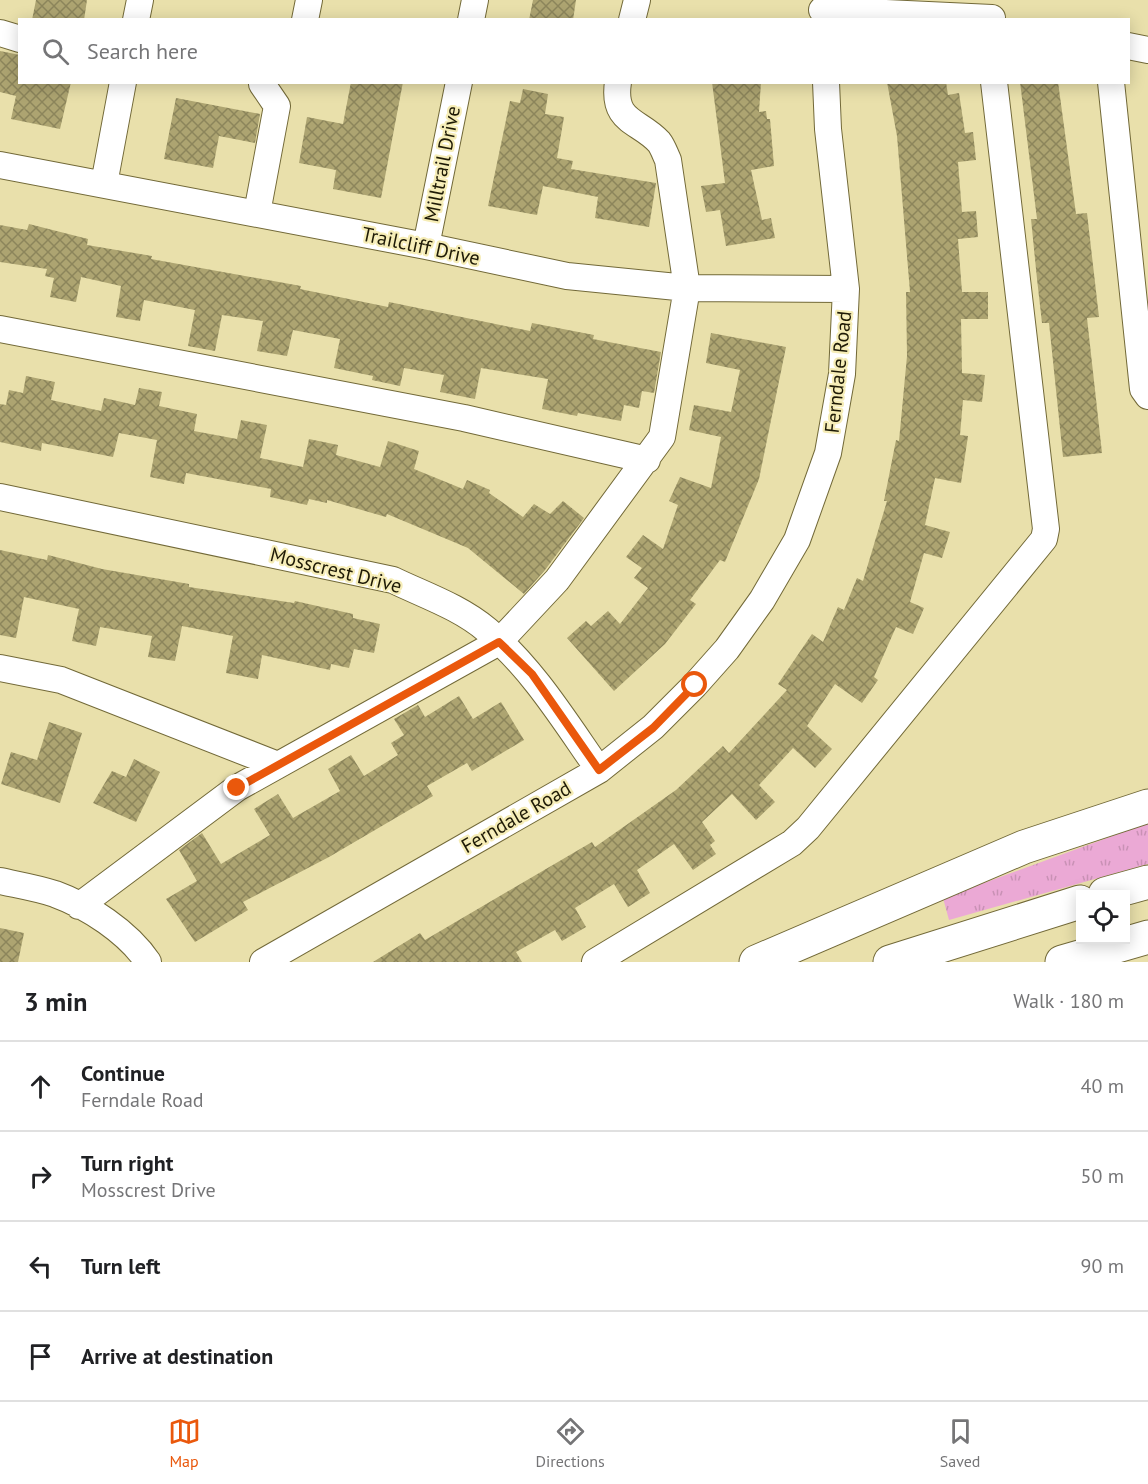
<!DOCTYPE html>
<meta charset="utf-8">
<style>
body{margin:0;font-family:"PT Sans",sans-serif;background:#f6f6f6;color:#202124}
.controls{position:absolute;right:18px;bottom:18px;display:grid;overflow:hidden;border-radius:0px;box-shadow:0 3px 15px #0003}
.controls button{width:54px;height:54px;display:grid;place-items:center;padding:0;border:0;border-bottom:2px solid #e0e0e0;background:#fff;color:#202124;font:30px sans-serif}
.stop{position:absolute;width:18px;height:18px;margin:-14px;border:4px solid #ea580c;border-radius:50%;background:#fff}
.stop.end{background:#ea580c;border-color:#fff;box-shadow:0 2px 6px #0008}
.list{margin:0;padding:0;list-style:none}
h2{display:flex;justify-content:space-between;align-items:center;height:78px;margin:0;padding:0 24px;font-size:26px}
h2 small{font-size:20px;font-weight:400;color:#757577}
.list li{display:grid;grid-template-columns:39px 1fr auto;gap:18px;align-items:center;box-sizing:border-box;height:90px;padding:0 24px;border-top:2px solid #e0e0e0}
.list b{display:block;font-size:22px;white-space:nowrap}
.list p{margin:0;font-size:20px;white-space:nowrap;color:#757577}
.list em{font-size:20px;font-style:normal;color:#757577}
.icon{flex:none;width:33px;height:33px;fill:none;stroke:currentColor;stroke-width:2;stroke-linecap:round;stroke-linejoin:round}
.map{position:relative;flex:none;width:1148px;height:962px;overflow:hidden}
.search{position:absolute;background:#fff;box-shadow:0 3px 15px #0003;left:18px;right:18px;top:18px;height:66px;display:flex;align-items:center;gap:15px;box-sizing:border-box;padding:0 21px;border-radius:0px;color:#757577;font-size:22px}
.sheet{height:438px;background:#fff}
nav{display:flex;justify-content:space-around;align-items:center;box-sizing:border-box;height:84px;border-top:2px solid #e0e0e0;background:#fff;font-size:16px;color:#757577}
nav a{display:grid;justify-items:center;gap:3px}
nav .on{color:#ea580c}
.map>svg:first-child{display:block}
.grass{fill:url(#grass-tufts)}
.building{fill:url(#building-cross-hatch)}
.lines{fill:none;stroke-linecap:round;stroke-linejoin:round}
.minor-casing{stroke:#726938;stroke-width:28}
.major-casing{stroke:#726938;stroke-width:35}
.highway-casing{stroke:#726938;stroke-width:35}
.minor{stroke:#fff;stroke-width:26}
.major{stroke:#fff;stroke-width:33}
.highway{stroke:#fff;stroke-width:33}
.route{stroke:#ea580c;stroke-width:8}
.labels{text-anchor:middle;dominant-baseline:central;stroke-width:4.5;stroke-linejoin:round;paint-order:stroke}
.street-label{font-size:20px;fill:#1e1a06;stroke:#f6edb7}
</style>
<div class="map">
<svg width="1148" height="962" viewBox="0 0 1148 962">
<defs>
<pattern id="grass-tufts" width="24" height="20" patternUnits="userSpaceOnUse" patternTransform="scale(1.5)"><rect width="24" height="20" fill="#eba9d5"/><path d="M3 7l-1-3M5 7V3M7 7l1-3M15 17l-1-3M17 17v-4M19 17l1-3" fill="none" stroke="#c991b5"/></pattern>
<pattern id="building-cross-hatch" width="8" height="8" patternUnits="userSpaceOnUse" patternTransform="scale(1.5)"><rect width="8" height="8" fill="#ada471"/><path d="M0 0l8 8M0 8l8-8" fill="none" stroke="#8c855b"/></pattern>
</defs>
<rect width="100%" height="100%" fill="#e9e0ab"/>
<!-- grass -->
<path class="grass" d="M1148,823v41l-199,56 -6,-22z"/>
<!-- building -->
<path class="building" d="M36,0h51l-3,20h-52z
M533,0h43l-3,20h-44z
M0,51l20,4v27h51l-11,47 -49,-10 5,-23 -16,-4z
M351,82h52l-22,116 -48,-9 3,-19 -37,-7 8,-46 36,7z
M712,82h49l-2,30 7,-1 1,8h3l4,47 -23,4 11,50 9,-2 4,20 -49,8 -6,-36 -14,2 -5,-26 24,-3z
M887,82h59l2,13 11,-2 6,40 8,-1 3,28 -18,2 4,50 14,-1 2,26 -20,2 4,53h26v27h-27l1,54 23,2 -3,27 -19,-2 -3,35 8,1 -7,47 -26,-5 -10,47 25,7 -8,26 -18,-5 -14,49 14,6 -11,26 -17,-7 -22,50 4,3 -16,23 -27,-19 -28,42 25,23 -17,19 -22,-20 -34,37 16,17 -19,18 -24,-26 -30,28 13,19 -5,4 6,9 -23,16 -19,-26 -37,26 13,23 -22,14 -14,-23 -39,24 11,19 -24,14 -7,-11 -39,22 6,10h-149l47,-29 5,7 167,-98 3,5 81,-57 47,-44 6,7 58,-63 -9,-6 34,-50 11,8 15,-35 6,3 13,-32 6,3 24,-80h-3l12,-61 3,1 8,-85 -1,-64h4l-13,-156z
M1020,82h38l18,132 11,-1 12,104 -12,1 15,135 -39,4 -14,-134h-7l-5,-44 -6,-60h6z
M523,89l25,5 -3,20 19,3 -7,41 16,3 -2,8 85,14 -7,44 -54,-9 3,-21 -55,-11 -6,29 -49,-9 22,-105 10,2z
M176,98l84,16 -5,29 -36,-7 -6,32 -49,-9z
M29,224l59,15 -1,6 65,11 -1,3 150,27 -1,3 88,18 1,-5 141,29 2,-8 62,12 -1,4 68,13 -7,41 -12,-2 -3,17 -15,-3 -3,16 -43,-8 -1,3 -35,-7 6,-30 -67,-11 -6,31 -35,-7 4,-17 -40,-7 -4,18 -28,-6 1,-4 -39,-8 6,-29 -47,-9 -6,26 -30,-5 6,-30 -41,-6 -7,36 -27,-5 7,-36 -51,-10 -4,21 -24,-4 5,-31 -40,-9 -5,25 -26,-5 4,-19 -9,-2 2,-7 -47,-7v-37l27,5z
M711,333l75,14 -27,132 -34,83 -5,-2 -30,40 6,4 -31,40 -51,47 -47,-53 19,-17 5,5 17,-15 12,13 28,-36 -14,-10 8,-10 -16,-11 17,-22 20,14 15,-44 -9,-4 11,-24 31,11 10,-51 -32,-7 5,-25 37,7 9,-42 -34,-7z
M26,376l29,6 -4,18 50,11 3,-13 31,7 4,-17 23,4 -3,14 38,8 -3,17 43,8 4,-19 26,5 -7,33 43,9 6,-28 29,6 -2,10 44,12 8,-26 31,10 -5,18 49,20 4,-9 23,10 -1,3 34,24 11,-13 16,10 13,-13 21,17 -39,52 -21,24 -56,-46 -81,-34 -1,3 -59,-17v3l-18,-4 -2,6 -37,-8 1,-8 -85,-16 -2,11 -34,-7 7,-37 -38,-7 -6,24 -71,-14 -1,8 -41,-9v-38l6,1 3,-15 14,3z
M0,550l47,10 1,-5 54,14 87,15v3l105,16 1,-2 58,13v4l27,6 -6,29 -20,-4 -5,19 -18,-4 -1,6 -68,-15 -4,24 -32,-6 7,-37 -51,-10 -7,35 -27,-4 4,-21 -52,-9 -4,19 -24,-5 7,-32 -55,-12 -8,41 -16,-3z
M459,696l14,23 28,-17 23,38 -52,31 -5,-8 -40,23 6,10 -104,61 -86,45 5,8 -53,32 -29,-43 31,-18 -18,-31 23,-17 19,31 49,-29 -16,-26 24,-15 15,24 47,-27 -12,-22 23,-14 13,21 34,-21 -7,-12 13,-8 -10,-16 24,-14 7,12z
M49,722l33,11 -22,70 -59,-19 10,-32 26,8z
M134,759l26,13 -24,50 -43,-19 19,-32 14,6z
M0,928l24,5 -6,29h-18z"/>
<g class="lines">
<defs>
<path id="minor" d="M822,10l170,8
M136,20l4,-20
M305,20l4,-20
M471,20l4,-20
M632,20l5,-20
M0,33l20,6
M1128,46l20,4
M1111,82l32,307 5,7
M0,165l426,81 141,30 120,12 159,1
M104,184l19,-102
M257,213l20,-107 -15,-22
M426,246l33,-164
M0,329l464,89 183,42
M0,497l393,83c31,15 67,27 94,50 46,39 77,90 112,140
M0,668l61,12 217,85
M0,881c18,4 37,7 55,13 33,12 73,38 93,68
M79,906l158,-118 262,-146 58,-62 105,-143 25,-149 -19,-128c-3,-6 -5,-13 -9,-18 -20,-22 -47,-19 -41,-60
M263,962l336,-192 54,-43 42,-42 32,-36 35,-49 35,-60 31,-87 14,-79 4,-85 -18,-160 -2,-47
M595,962l197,-119 16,-15 236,-289 2,-10 -52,-447"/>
<path id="major" d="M1105,894l43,-12
M756,962l268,-115 124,-41
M890,962l190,-60"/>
<path id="highway" d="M1062,962l86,-25"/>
</defs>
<!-- minor casing -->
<use href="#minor" class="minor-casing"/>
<!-- major casing -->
<use href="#major" class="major-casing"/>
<!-- highway casing -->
<use href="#highway" class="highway-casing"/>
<!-- minor -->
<use href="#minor" class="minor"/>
<!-- major -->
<use href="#major" class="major"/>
<!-- highway -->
<use href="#highway" class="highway"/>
</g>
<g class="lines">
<!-- route -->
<path class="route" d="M237,788l262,-146 33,32 67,96 54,-42 42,-43"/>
</g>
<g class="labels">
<!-- street labels -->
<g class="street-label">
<text transform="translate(442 164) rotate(-79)">Milltrail Drive</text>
<text transform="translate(421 246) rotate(12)">Trailcliff Drive</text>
<text transform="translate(838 372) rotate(-84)">Ferndale Road</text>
<text transform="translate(336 570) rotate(14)">Mosscrest Drive</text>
<text transform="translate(516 817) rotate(-30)">Ferndale Road</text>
</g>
</g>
</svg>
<div class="controls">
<button><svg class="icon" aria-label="locate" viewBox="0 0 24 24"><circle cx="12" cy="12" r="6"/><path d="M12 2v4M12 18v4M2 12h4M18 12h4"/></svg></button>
</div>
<div class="stop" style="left:695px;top:685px"></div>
<div class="stop end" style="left:237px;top:788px"></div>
<div class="search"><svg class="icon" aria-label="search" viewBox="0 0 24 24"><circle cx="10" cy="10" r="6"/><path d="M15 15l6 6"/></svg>Search here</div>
</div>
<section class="sheet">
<h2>3 min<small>Walk · 180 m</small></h2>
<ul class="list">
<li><svg class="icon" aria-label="ahead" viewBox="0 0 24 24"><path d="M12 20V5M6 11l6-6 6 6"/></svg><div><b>Continue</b><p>Ferndale Road</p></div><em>40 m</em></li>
<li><svg class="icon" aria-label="right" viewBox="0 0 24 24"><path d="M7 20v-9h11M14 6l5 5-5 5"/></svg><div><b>Turn right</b><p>Mosscrest Drive</p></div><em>50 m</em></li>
<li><svg class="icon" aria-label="left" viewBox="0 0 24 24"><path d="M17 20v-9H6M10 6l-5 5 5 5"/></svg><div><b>Turn left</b></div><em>90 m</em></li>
<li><svg class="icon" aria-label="arrive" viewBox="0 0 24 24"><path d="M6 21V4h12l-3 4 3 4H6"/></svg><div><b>Arrive at destination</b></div></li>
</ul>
</section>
<nav>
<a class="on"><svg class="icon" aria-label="map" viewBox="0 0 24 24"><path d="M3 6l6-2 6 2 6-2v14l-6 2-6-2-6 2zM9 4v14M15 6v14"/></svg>Map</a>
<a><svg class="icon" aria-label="directions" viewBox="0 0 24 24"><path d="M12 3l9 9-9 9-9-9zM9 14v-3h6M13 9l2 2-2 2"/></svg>Directions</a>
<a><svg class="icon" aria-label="saved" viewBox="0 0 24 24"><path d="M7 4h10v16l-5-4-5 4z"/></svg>Saved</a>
</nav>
